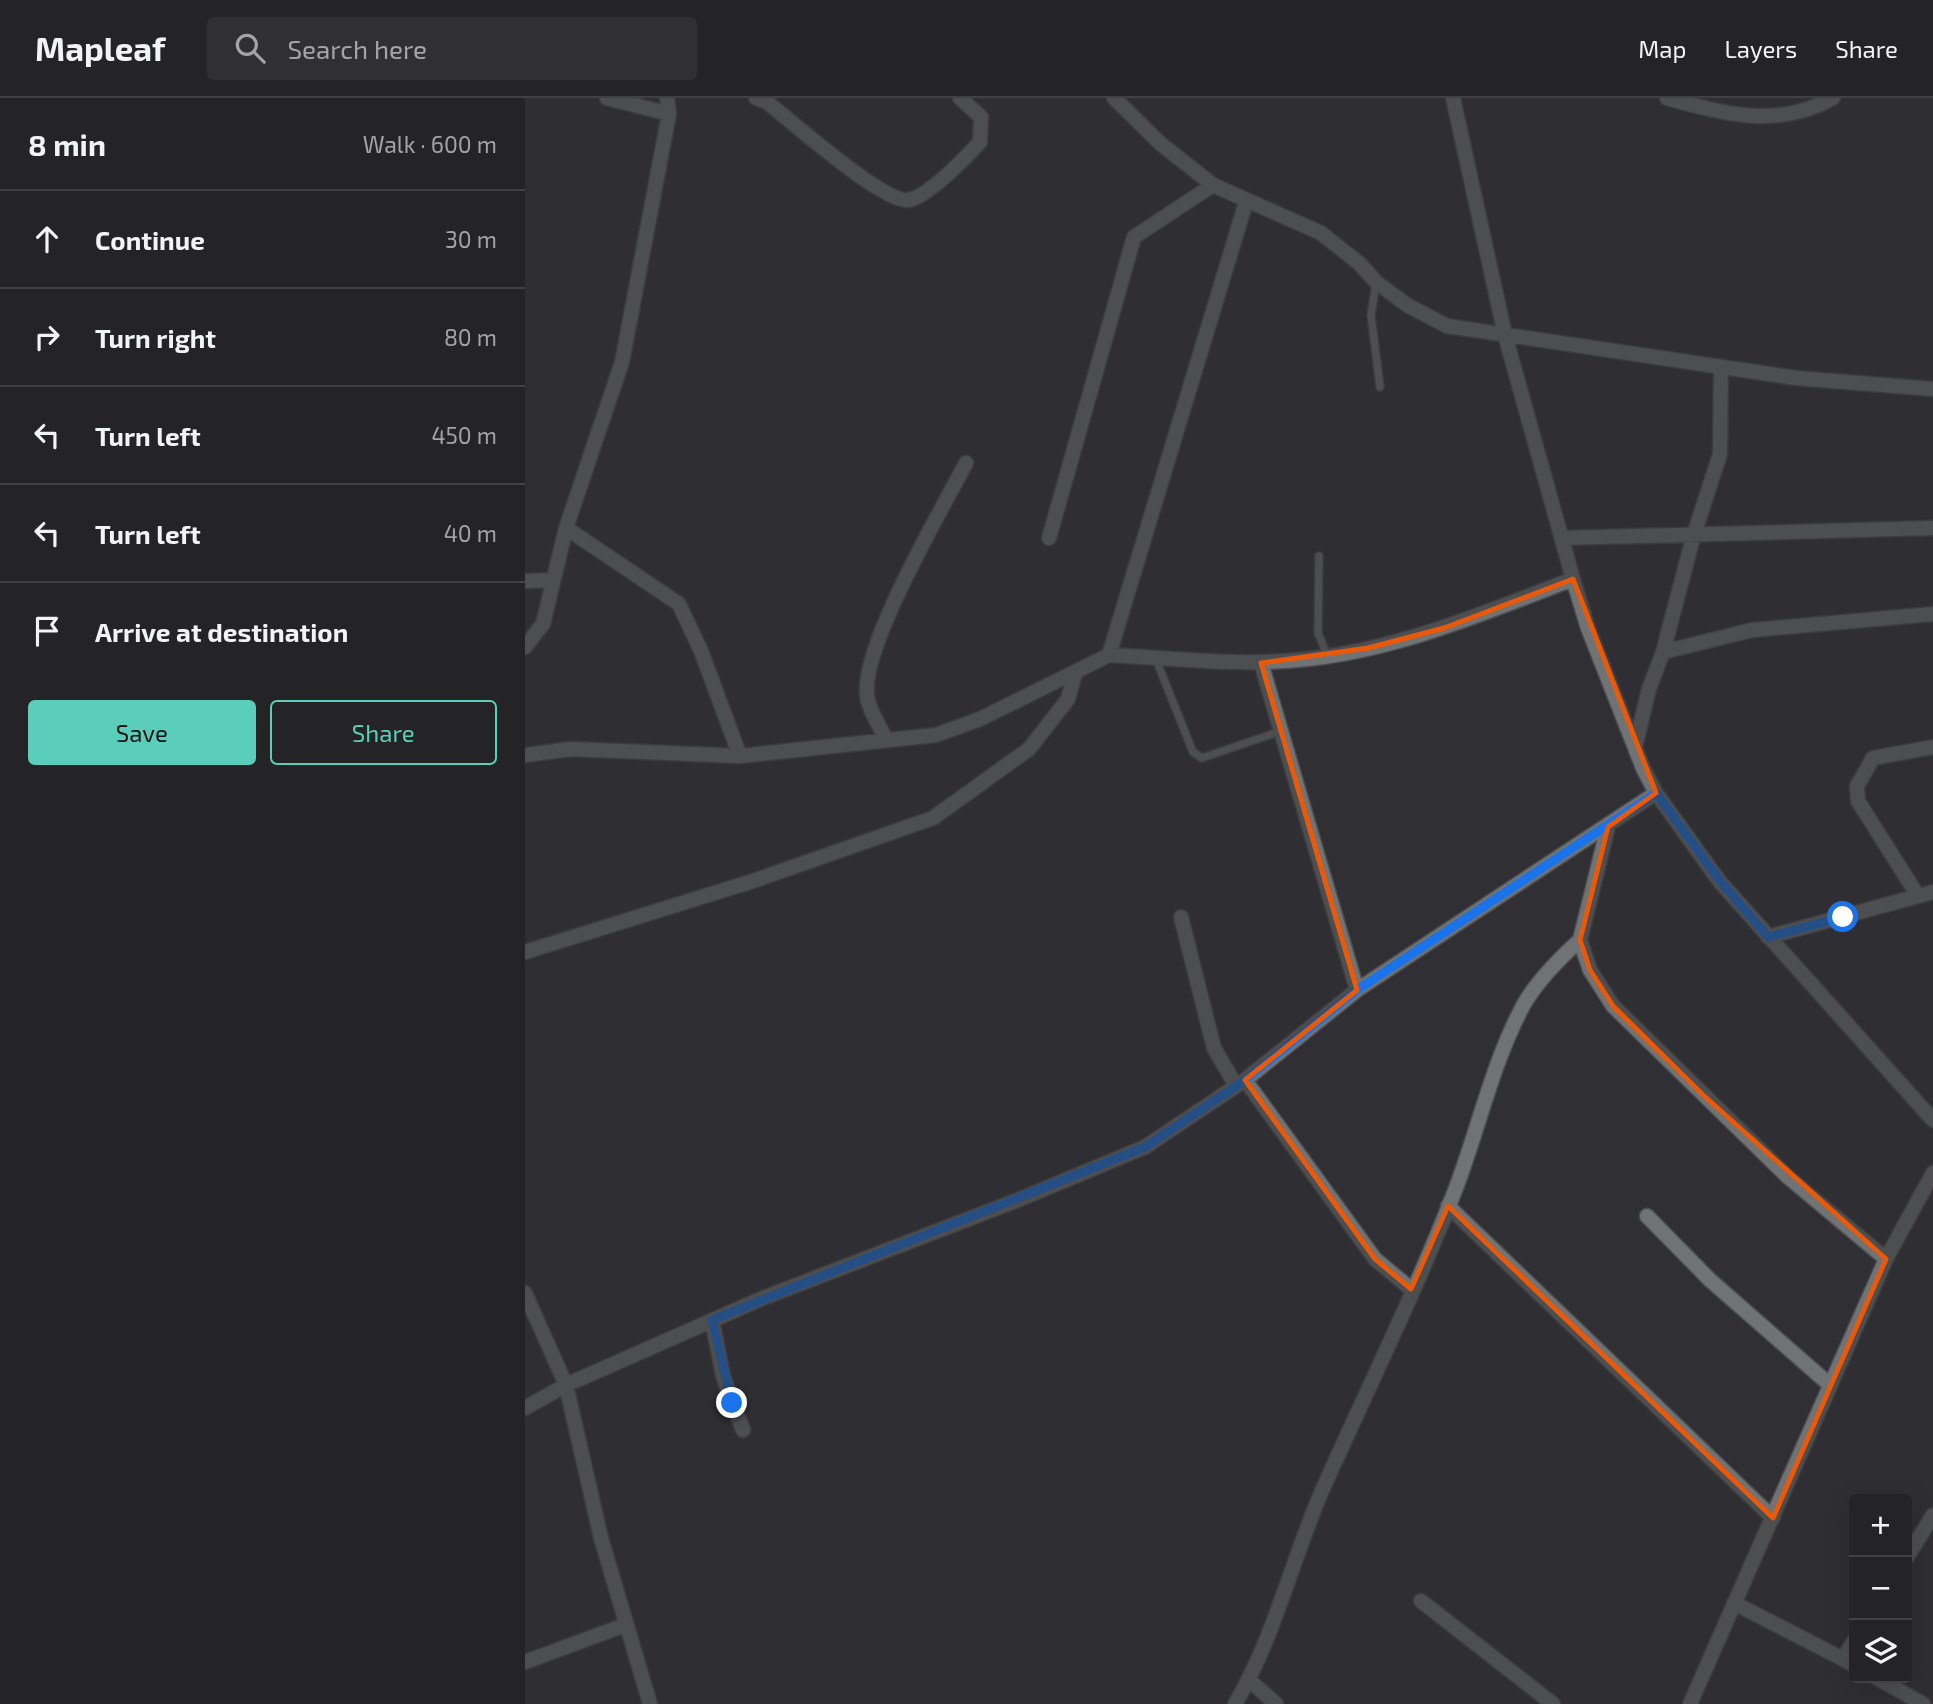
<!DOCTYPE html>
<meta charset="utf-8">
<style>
body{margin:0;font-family:"Exo 2",sans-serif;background:#302f32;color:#f1f3f6}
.controls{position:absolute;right:21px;bottom:21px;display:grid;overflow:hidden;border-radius:7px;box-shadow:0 7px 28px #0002}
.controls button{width:63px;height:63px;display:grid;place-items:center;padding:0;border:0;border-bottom:2px solid #414043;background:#242326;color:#f1f3f6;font:35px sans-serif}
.stop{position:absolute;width:21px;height:21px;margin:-16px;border:5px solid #1a73e8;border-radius:50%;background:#fff}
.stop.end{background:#1a73e8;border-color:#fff;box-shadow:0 2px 7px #0008}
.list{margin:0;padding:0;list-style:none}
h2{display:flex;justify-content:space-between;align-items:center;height:91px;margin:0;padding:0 28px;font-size:30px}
h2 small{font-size:23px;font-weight:400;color:#a3a4a7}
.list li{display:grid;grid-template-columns:46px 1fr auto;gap:21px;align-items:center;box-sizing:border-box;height:98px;padding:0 28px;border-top:2px solid #414043}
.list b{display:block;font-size:26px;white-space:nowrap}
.list em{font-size:23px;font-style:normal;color:#a3a4a7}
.actions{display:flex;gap:14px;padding:21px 28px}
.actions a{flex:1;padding:16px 0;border:2px solid #5bcebb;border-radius:7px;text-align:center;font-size:24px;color:#5bcebb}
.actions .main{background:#5bcebb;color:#111}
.icon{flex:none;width:38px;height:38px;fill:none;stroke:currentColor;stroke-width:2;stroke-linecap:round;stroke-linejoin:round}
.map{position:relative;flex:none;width:1408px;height:1606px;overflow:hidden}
header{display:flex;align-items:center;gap:42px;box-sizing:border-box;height:98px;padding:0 35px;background:#242326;border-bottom:2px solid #414043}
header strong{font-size:33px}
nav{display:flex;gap:38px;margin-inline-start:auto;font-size:24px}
.search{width:490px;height:63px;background:#302f32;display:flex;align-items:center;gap:18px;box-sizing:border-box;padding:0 24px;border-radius:7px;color:#a3a4a7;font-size:26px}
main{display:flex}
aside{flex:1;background:#242326}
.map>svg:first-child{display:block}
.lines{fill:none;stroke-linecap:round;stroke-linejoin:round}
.lane-casing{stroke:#4d4c50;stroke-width:10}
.street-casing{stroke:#4d4c50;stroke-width:17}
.lane{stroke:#707373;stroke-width:7}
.street{stroke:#707373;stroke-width:14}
.route{stroke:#1a73e8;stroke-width:9}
.marked{fill:none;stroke:#e8590c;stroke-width:5;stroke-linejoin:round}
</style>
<header>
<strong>Mapleaf</strong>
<div class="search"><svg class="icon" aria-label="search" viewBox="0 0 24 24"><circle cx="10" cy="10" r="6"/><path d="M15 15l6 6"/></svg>Search here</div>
<nav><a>Map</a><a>Layers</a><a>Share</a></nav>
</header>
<main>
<aside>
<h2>8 min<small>Walk · 600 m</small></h2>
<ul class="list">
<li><svg class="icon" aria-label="ahead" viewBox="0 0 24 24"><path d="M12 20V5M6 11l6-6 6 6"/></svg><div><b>Continue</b></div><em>30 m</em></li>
<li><svg class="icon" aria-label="right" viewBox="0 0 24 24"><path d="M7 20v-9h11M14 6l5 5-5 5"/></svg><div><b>Turn right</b></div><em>80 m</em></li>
<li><svg class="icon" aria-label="left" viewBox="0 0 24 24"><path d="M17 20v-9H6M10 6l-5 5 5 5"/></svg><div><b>Turn left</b></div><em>450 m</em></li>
<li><svg class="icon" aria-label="left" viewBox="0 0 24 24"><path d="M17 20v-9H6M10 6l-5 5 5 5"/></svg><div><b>Turn left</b></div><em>40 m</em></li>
<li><svg class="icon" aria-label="arrive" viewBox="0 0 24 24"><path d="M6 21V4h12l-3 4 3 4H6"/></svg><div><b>Arrive at destination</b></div></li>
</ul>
<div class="actions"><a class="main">Save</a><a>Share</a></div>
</aside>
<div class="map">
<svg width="1408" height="1606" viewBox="0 0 1408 1606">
<rect width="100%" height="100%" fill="#302f33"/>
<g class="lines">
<defs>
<path id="lane" d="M851,185l-5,32 9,72
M794,458l-1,77 9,22
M630,559l38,95 9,6 79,-27"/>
<path id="street" d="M82,0l62,16 -2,-16
M231,0l11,4c24,19 117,102 142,98 20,-4 56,-42 71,-58l1,-25 -21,-19
M589,0l47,46 52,41 108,48 39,31 16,18 31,23 40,21 349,52 137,11
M928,0l52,237 68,244 15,49 55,140 13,25 64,89 213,238
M1142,0c58,16 110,31 166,0
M721,104l-137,453c62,3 126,11 188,5 96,-8 187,-47 276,-81
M41,430l113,76 22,47 39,105
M524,440l85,-301 79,-52
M1038,440l370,-10
M0,483l27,-1
M0,549l18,-23 23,-96 56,-166 47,-248
M1138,554l31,-118 26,-80 1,-86
M736,565l96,327
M361,642c-6,-14 -18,-31 -19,-45 -6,-48 74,-184 99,-232
M1110,649l14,-58 14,-37 89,-22 181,-16
M0,657l46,-6 169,7 196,-21 44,-16 129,-64
M1083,729l-28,113 10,30 23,36 175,171 98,82
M1393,798l-60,-95 -1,-15 16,-28 60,-11
M656,819l33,131 22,38
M1243,839l165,-45
M0,854l228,-71 180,-63 96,-69 39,-50 7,-25
M720,982l130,179 36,30
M923,1108l325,312
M1122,1118l63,64 120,105
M0,1195l41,92 35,153 49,166
M187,1222l11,56 20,54
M0,1310l41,-23 197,-87 255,-98 127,-53 100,-67 112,-90 299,-197
M1382,1459l26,-42
M896,1503l132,103
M1209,1505l109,56
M1329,1543l-11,18 11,6
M0,1564l100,-37
M1352,1580l46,26
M724,1582l27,24
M710,1606c39,-66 56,-141 86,-211 45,-101 95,-202 135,-305 23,-61 37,-127 68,-184 14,-24 36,-46 56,-64
M1165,1606l196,-445 47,-86"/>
</defs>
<!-- lane casing -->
<use href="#lane" class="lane-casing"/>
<!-- street casing -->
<use href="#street" class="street-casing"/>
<!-- lane -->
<use href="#lane" class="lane"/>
<!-- street -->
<use href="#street" class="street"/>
</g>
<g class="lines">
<!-- route -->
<path class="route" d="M207,1305l-20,-83 433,-173 100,-67 112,-90 299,-197 64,88 48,56 75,-20"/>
</g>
<!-- marked area -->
<path d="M0 0H1408V1606H0ZM1048,481l83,214 -48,34 -28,113 10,30 23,36 90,89 183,164 -113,259 -325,-312 -37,83 -36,-30 -130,-179 112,-90 -96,-327 107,-15 76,-20z" fill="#302f33" fill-opacity=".55" fill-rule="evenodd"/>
<path class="marked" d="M1048,481l83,214 -48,34 -28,113 10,30 23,36 90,89 183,164 -113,259 -325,-312 -37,83 -36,-30 -130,-179 112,-90 -96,-327 107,-15 76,-20z"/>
</svg>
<div class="controls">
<button>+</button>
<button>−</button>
<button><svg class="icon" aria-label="layers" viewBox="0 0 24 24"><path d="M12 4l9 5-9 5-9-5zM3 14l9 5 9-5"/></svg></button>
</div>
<div class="stop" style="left:1318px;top:819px"></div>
<div class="stop end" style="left:207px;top:1305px"></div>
</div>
</main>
